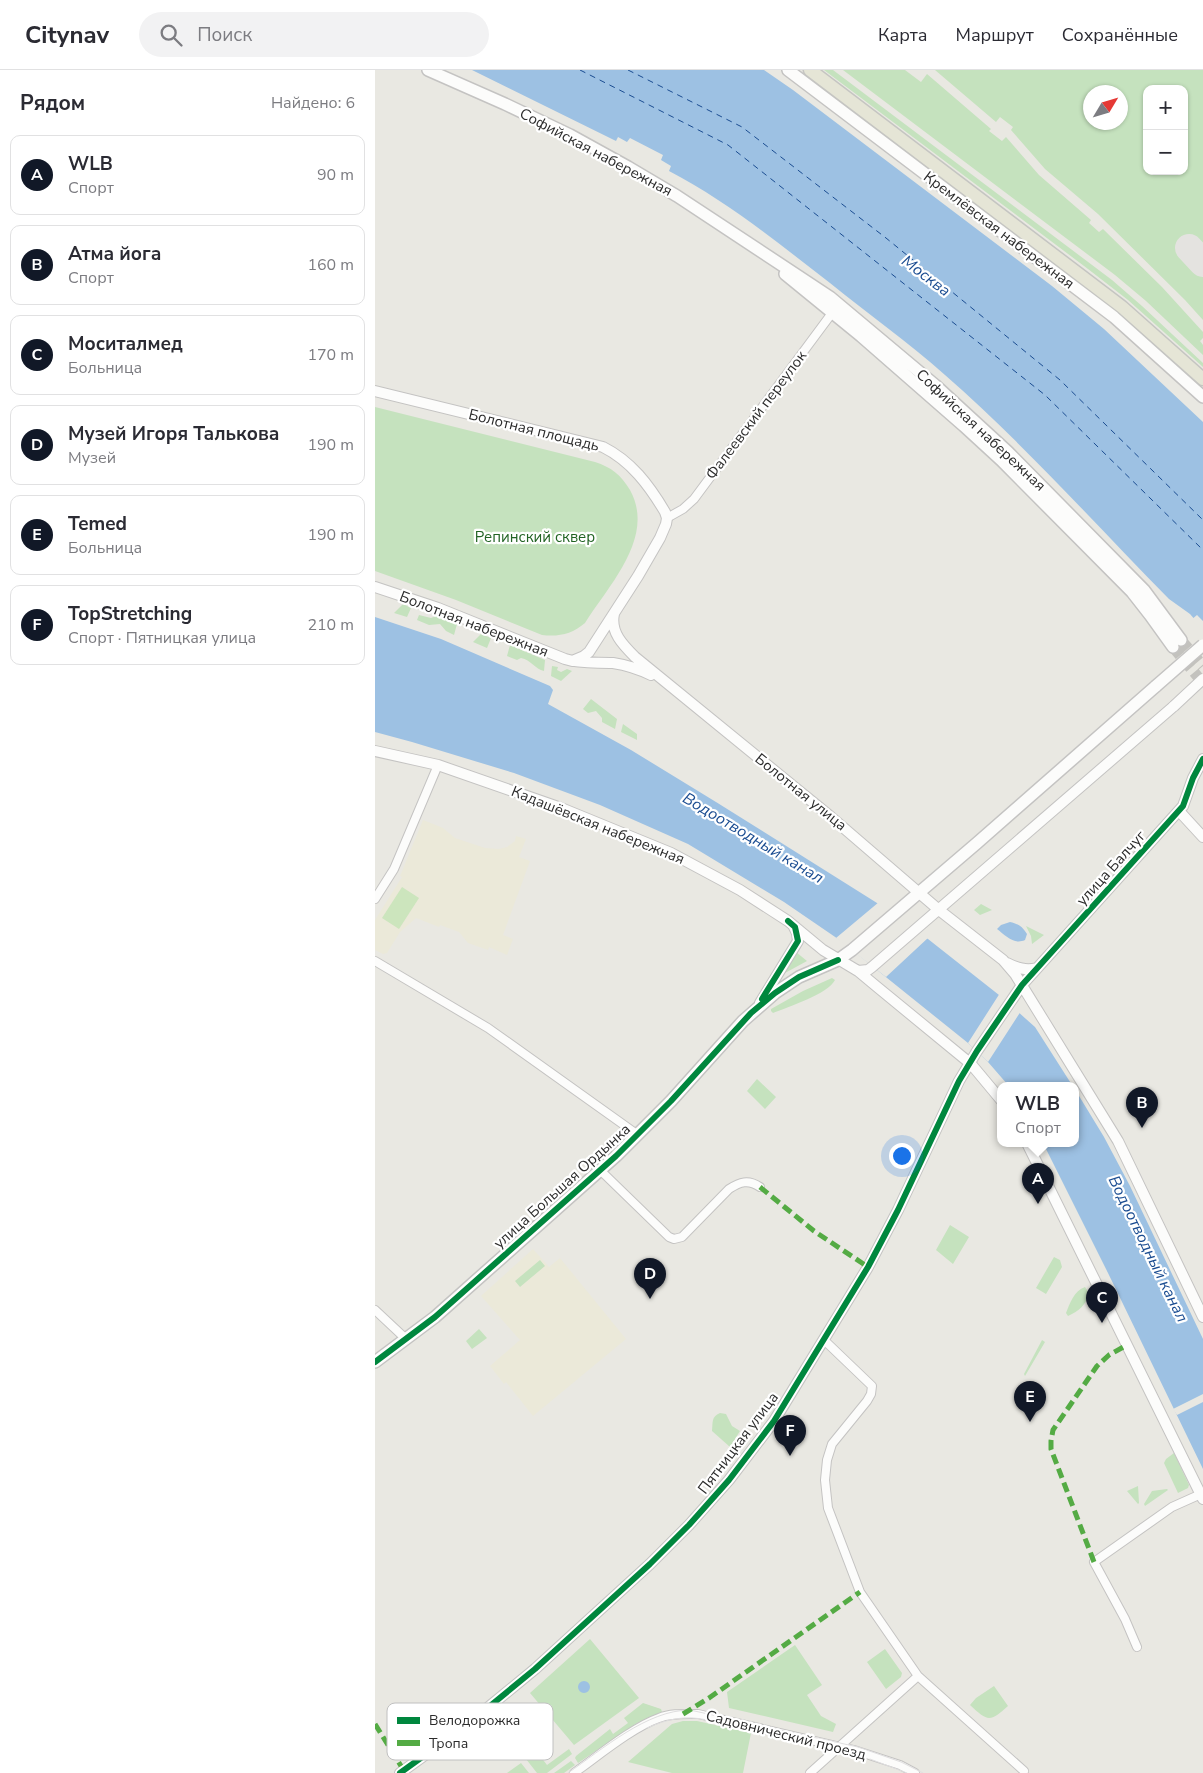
<!DOCTYPE html>
<html lang="ru">
<meta charset="utf-8">
<style>
body{margin:0;font-family:"Nunito Sans",sans-serif;background:#f2f2f3;color:#2b2b33}
.controls{position:absolute;right:15px;top:15px;display:grid;overflow:hidden;border-radius:10px;box-shadow:0 1px 4px #0004}
.controls button{width:45px;height:45px;display:grid;place-items:center;padding:0;border:0;border-bottom:1px solid #e1e1e2;background:#fff;color:#2b2b33;font:25px sans-serif}
.compass{position:absolute;left:708px;top:15px;width:45px;height:45px;border-radius:50%;background:#fff;box-shadow:0 1px 4px #0004;rotate:52deg}
.you{position:absolute;left:526px;top:1085px;width:18px;height:18px;margin:-12px;border:4px solid #fff;border-radius:50%;background:#1a73e8;box-shadow:0 0 0 8px #1a73e833}
.badge{display:grid;place-items:center;width:32px;height:32px;border-radius:50%;background:#111827;color:#fff;font-size:16px;font-weight:700}
.pin{position:absolute;translate:-50% -41px;filter:drop-shadow(0 1px 2px #0008)}
.pin::after{content:'';position:absolute;top:26px;width:18px;height:15px;background:inherit;clip-path:polygon(0 0,100% 0,50% 100%)}
.popup{position:absolute;left:622px;top:1012px;width:82px;height:65px;box-sizing:border-box;display:grid;place-content:center;border-radius:10px;background:#fff;filter:drop-shadow(0 1px 4px #0005);font-size:16px;white-space:nowrap;color:#7c7c81}
.popup b{font-size:19px;color:#2b2b33}
.popup::after{content:'';position:absolute;left:50%;top:100%;margin-left:-10px;border:10px solid transparent;border-top-color:#fff}
.list{margin:0;padding:0;list-style:none}
h2{display:flex;justify-content:space-between;align-items:center;height:65px;margin:0;padding:0 20px;font-size:21px}
h2 small{font-size:16px;font-weight:400;color:#7c7c81}
.list li{display:grid;grid-template-columns:32px 1fr auto;gap:15px;align-items:center;box-sizing:border-box;height:80px;margin:0 10px 10px;padding:0 10px;border:1px solid #e1e1e2;border-radius:10px}
.list b{display:block;font-size:19px;white-space:nowrap}
.list p{margin:0;font-size:16px;white-space:nowrap;color:#7c7c81}
.list em{font-size:16px;font-style:normal;color:#7c7c81}
.icon{flex:none;width:28px;height:28px;fill:none;stroke:currentColor;stroke-width:2;stroke-linecap:round;stroke-linejoin:round}
.map{position:relative;flex:none;width:828px;height:1703px;overflow:hidden}
header{display:flex;align-items:center;gap:30px;box-sizing:border-box;height:70px;padding:0 25px;background:#fff;border-bottom:1px solid #e1e1e2}
header strong{font-size:24px}
nav{display:flex;gap:28px;margin-inline-start:auto;font-size:18px}
.search{width:350px;height:45px;background:#f2f2f3;display:flex;align-items:center;gap:12px;box-sizing:border-box;padding:0 18px;border-radius:28px;color:#7c7c81;font-size:19px}
main{display:flex}
aside{flex:1;background:#fff}
.map>svg:first-child{display:block}
.education{fill:#ebe9d9}
.green{fill:#c5e2be;fill-rule:evenodd}
.pitch{fill:#cce5bd}
.water{fill:#9dc1e3}
.pier{fill:#e9e8e2}
.lines{fill:none;stroke-linecap:round;stroke-linejoin:round}
.ferry{stroke:#1a4c91;stroke-width:1;stroke-dasharray:6 5;stroke-linecap:butt}
.taxiway{stroke:#e4e3e0;stroke-width:28}
.secondary-tunnel{stroke:#c3c2be;stroke-width:11;stroke-dasharray:11 5.5;stroke-linecap:butt}
.minor-casing{stroke:#c4c3c2;stroke-width:10}
.tertiary-casing{stroke:#c4c3c2;stroke-width:12}
.secondary-casing{stroke:#c4c3c2;stroke-width:14}
.primary-casing{stroke:#c5c5c2;stroke-width:15}
.minor{stroke:#fcfcfb;stroke-width:8}
.tertiary{stroke:#fcfcfb;stroke-width:10}
.secondary{stroke:#fcfcfb;stroke-width:11}
.primary{stroke:#e5e5d6;stroke-width:12}
.tram{stroke:#dfdedf;stroke-width:1}
.tertiary-bridge-casing{stroke:#c4c3c2;stroke-width:12;stroke-linecap:butt}
.secondary-bridge-casing{stroke:#c4c3c2;stroke-width:14;stroke-linecap:butt}
.tertiary-bridge{stroke:#fcfcfb;stroke-width:10}
.secondary-bridge{stroke:#fcfcfb;stroke-width:11}
.quiet{stroke:#54ab44;stroke-width:5;stroke-dasharray:10 5;stroke-linecap:butt}
.cycleway-casing{stroke:#fff;stroke-width:9}
.cycleway{stroke:#00873e;stroke-width:6}
.labels{text-anchor:middle;dominant-baseline:central;stroke-width:4.5;stroke-linejoin:round;paint-order:stroke}
.street-label{font-size:15px;fill:#2c2c2c;stroke:#fff}
.park-label{font-size:15px;fill:#216323;stroke:#fff}
.water-label{font-size:16px;font-style:italic;fill:#1a4c91;stroke:#fff}
.key{fill:#fff;stroke:#c0c0c0;stroke-width:1}
.key-label{font-size:14px;fill:#2c2c2c}
</style>
<header>
<strong>Citynav</strong>
<div class="search"><svg class="icon" aria-label="search" viewBox="0 0 24 24"><circle cx="10" cy="10" r="6"/><path d="M15 15l6 6"/></svg>Поиск</div>
<nav><a>Карта</a><a>Маршрут</a><a>Сохранённые</a></nav>
</header>
<main>
<aside>
<h2>Рядом<small>Найдено: 6</small></h2>
<ul class="list">
<li><span class="badge">A</span><div><b>WLB</b><p>Спорт</p></div><em>90 m</em></li>
<li><span class="badge">B</span><div><b>Атма йога</b><p>Спорт</p></div><em>160 m</em></li>
<li><span class="badge">C</span><div><b>Моситалмед</b><p>Больница</p></div><em>170 m</em></li>
<li><span class="badge">D</span><div><b>Музей Игоря Талькова</b><p>Музей</p></div><em>190 m</em></li>
<li><span class="badge">E</span><div><b>Temed</b><p>Больница</p></div><em>190 m</em></li>
<li><span class="badge">F</span><div><b>TopStretching</b><p>Спорт · Пятницкая улица</p></div><em>210 m</em></li>
</ul>
</aside>
<div class="map">
<svg width="828" height="1703" viewBox="0 0 828 1703">
<rect width="100%" height="100%" fill="#e9e8e2"/>
<!-- education -->
<path class="education" d="M48,750l20,8 12,10 30,10 14,1 8,-2 8,-6 1,-5 10,3 -7,18 11,4 -27,74 10,4 -6,16 -18,-8 -1,3 -20,-7 -9,-11 -19,-7 -1,2 -23,-9 -16,14 -13,21 -4,1 -8,-4v-30l27,-43 -2,-1z
M158,1179l16,18 11,-9 66,81 -93,77 -27,-34 -2,2 -14,-18 30,-26 -39,-44z"/>
<!-- green -->
<path class="green" d="M449,0h9l279,210 30,26 61,57v4l-75,-67 -40,-31z
M468,0h62l16,12 6,-8 64,55 -2,2 13,10 4,-4 33,38 52,45 -2,3 10,9 4,-3 59,58 41,45v6l-3,3 3,4v10l-57,-54 -31,-26z
M560,0h268v250l-18,-20 -87,-86 -53,-45 -34,-39 2,-3 -13,-10 -4,5zM772,19h37v82h-37zM716,22h30v30h-30z
M0,337l220,55c16,5 26,13 35,28 26,47 -21,95 -45,133 -13,11 -26,14 -43,12l-86,-35 -81,-29z
M28,534l8,4 -4,9 -13,-4z
M44,545l12,3 5,-2 21,8 -3,11 -8,-4 -6,-7 -11,1 -12,-5z
M106,564l10,4 -4,10 -14,-6z
M135,575l35,15 -1,11c-9,-2 -13,-11 -23,-13l-4,2 -10,-4z
M177,596l6,1 -1,3 4,2 6,-3 5,2 -11,10 -10,-5z
M216,629l26,20 -2,10 -13,-7v-4l-6,-7 -8,2 -5,-4z
M248,654l14,10v6l-16,-8z
M606,834l11,6 -12,5 -6,-5z
M651,856l18,9 -12,9 -1,-8z
M421,882l11,9 -22,12 -2,-2z
M457,908l3,2c-7,14 -47,27 -62,33l-2,-2v-2l32,-18z
M382,1009l19,18 -11,12 -18,-18z
M575,1155l19,12 -16,27 -17,-14z
M679,1187l6,3 2,7 -16,27 -10,-6z
M165,1190l5,6 -25,21 -5,-6z
M710,1217l4,6c-3,12 -10,18 -21,23l-2,-3c4,-10 8,-22 19,-26z
M104,1259l8,9 -15,11 -6,-8z
M667,1270l3,2 -20,34 -1,-2z
M345,1343l6,1 6,12 8,5 -10,16 -18,-16c1,-9 -1,-14 8,-18z
M799,1383l15,32 -1,3 -10,5 -14,-30 2,-4z
M763,1416l1,17 -1,1 -11,-13z
M792,1419l1,1 -23,16 -1,-2 8,-13z
M215,1569l49,59 -65,47 -44,-52z
M420,1575l27,40 -15,10 14,21 15,8 -3,8 -104,-24 -2,-16z
M510,1579l17,24 -1,4 -15,12 -19,-27z
M619,1616l14,20c-18,16 -20,16 -38,-1l6,-7z
M268,1633l18,6 1,3 -25,11 -59,40 -3,-5 1,-2 34,-27 3,5 15,-11 -4,-5z
M308,1651h14l54,12 -8,40h-71l-44,-11 44,-38z
M194,1679l3,5 -25,19h-10l-11,-14 11,-7 10,13z
M196,1691l4,4 -11,8h-10z
M146,1693l8,10h-22z"/>
<!-- pitch -->
<path class="pitch" d="M27,817l17,11 -20,31 -17,-11z"/>
<!-- water -->
<path class="water" d="M97,0h292l29,20 259,196 52,43 99,93v207l-13,-15 -21,-15c-74,-75 -145,-155 -224,-224 -37,-33 -77,-61 -115,-92 -52,-40 -103,-82 -161,-112l2,-5 -10,-6 2,-5 -33,-17 -3,4 -9,-5 -2,4z
M0,547l66,22 109,47 3,4 -5,14 83,46 85,52 161,101 51,36 71,56 36,32 37,58h-64l-20,-23 -20,-19 -127,-102 -57,-39 -96,-58 -88,-39 -86,-32 -102,-31 -37,-10z
M635,852c8,2 12,4 17,12l-2,6c-11,5 -19,-4 -28,-11l4,-4z
M701,1021l28,46 26,49 73,153v130l-95,-196 -65,-130h32z
M203 1617a6 6 0 1 1 12 0a6 6 0 1 1-12 0Z"/>
<!-- pier -->
<path class="pier" d="M822,545l6,6v10l-12,-11z
M504,832l50,35 -43,40 -50,-39z
M625,923l21,18 -33,51 -20,-19z
M828,1324v8l-26,13 -4,-6z"/>
<g class="lines">
<!-- ferry -->
<path class="ferry" d="M205,0l148,75 317,250 158,155
M253,0l114,57 144,111 174,142 143,140"/>
<!-- taxiway -->
<path class="taxiway" d="M814,178l14,15"/>
<!-- secondary-tunnel -->
<path class="secondary-tunnel" d="M806,570l22,26
M798,577l30,36"/>
<defs>
<path id="minor" d="M292,448l16,-9 11,-10 141,-190
M0,829l19,-30 44,-104
M0,891l113,67 150,107
M225,1100l69,67 5,2 8,-2 47,-48c11,-7 19,-10 31,-2
M0,1240l31,29
M449,1270l48,46 -1,8 -4,7 -35,43 -5,16 -2,20 3,28 32,84 58,84 106,95
M762,1577l-12,-28 -31,-57 78,-55 29,-13
M199,1703c24,-17 59,-46 85,-55 12,-5 26,-4 39,-4l156,36 46,15 15,8
M435,1703l108,-97"/>
<path id="tertiary" d="M0,321l228,56c28,14 46,38 62,65l2,6 -1,6 -6,14 -22,38 -49,76 -5,4 -12,5
M0,517l63,21 127,51c16,5 31,3 48,4 13,2 26,6 38,12
M239,544c-4,18 9,31 21,43l196,160 108,93 64,50 12,14 103,167 85,176
M0,681l63,14 123,43 110,45 69,37 48,31 35,29 35,21 18,15 95,78 30,36
M804,741l24,26
M632,893c10,5 19,8 30,5
M483,901l10,-1 4,-3 302,-261
M385,933l38,-62 -1,-8 -3,-6
M652,1073l176,356
M25,1703l68,-49 67,-55 115,-105 39,-39 40,-45 45,-59 94,-154 30,-57 61,-129 18,-30 45,-66 161,-179 10,-28 10,-19"/>
<path id="secondary" d="M53,0l77,34 65,31 58,32 49,29 153,101 105,88 73,67 136,138 37,50
M413,0l326,247 89,80
M410,204l76,62 103,90 37,34 131,132 18,23 23,32
M0,1292l60,-45 181,-161 55,-55 72,-80 32,-28 24,-16 39,-17 14,-10 125,-107 179,-157"/>
<path id="primary" d="M435,0l312,237 81,72"/>
</defs>
<!-- minor casing -->
<use href="#minor" class="minor-casing"/>
<!-- tertiary casing -->
<use href="#tertiary" class="tertiary-casing"/>
<!-- secondary casing -->
<use href="#secondary" class="secondary-casing"/>
<!-- primary casing -->
<use href="#primary" class="primary-casing"/>
<!-- minor -->
<use href="#minor" class="minor"/>
<!-- tertiary -->
<use href="#tertiary" class="tertiary"/>
<!-- secondary -->
<use href="#secondary" class="secondary"/>
<!-- primary -->
<use href="#primary" class="primary"/>
<!-- tram -->
<path class="tram" d="M272,1658c20,-9 38,-13 60,-8
M495,1689l37,14
M193,1703c35,-24 79,-63 122,-63l168,37 43,15 22,11"/>
<defs>
<path id="tertiary-bridge" d="M799,636l29,-27"/>
<path id="secondary-bridge" d="M781,616l47,-41"/>
</defs>
<!-- tertiary-bridge casing -->
<use href="#tertiary-bridge" class="tertiary-bridge-casing"/>
<!-- secondary-bridge casing -->
<use href="#secondary-bridge" class="secondary-bridge-casing"/>
<!-- tertiary-bridge -->
<use href="#tertiary-bridge" class="tertiary-bridge"/>
<!-- secondary-bridge -->
<use href="#secondary-bridge" class="secondary-bridge"/>
<!-- quiet -->
<path class="quiet" d="M385,1117l54,44 54,36
M719,1492l-43,-113v-8l2,-11 44,-64 12,-11 18,-10
M308,1644l26,-16 151,-106
M0,1654l26,42"/>
<defs>
<path id="cycleway" d="M387,929l36,-58 -3,-14 -7,-6
M0,1292l60,-45 181,-161 55,-55 80,-88 24,-20 24,-16 39,-17
M25,1703l68,-49 67,-55 115,-105 39,-39 40,-45 45,-59 94,-154 30,-57 61,-129 18,-30 45,-66 161,-179 10,-28 10,-19"/>
</defs>
<!-- cycleway casing -->
<use href="#cycleway" class="cycleway-casing"/>
<!-- cycleway -->
<use href="#cycleway" class="cycleway"/>
</g>
<g class="labels">
<!-- street labels -->
<g class="street-label">
<text transform="translate(221 82) rotate(28)">Софийская набережная</text>
<text transform="translate(624 160) rotate(37)">Кремлёвская набережная</text>
<text transform="translate(381 345) rotate(-53)">Фалеевский переулок</text>
<text transform="translate(159 360) rotate(14)">Болотная площадь</text>
<text transform="translate(606 360) rotate(43)">Софийская набережная</text>
<text transform="translate(99 554) rotate(21)">Болотная набережная</text>
<text transform="translate(426 722) rotate(39)">Болотная улица</text>
<text transform="translate(223 755) rotate(22)">Кадашёвская набережная</text>
<text transform="translate(736 798) rotate(-48)">улица Балчуг</text>
<text transform="translate(187 1116) rotate(-42)">улица Большая Ордынка</text>
<text transform="translate(363 1373) rotate(-53)">Пятницкая улица</text>
<text transform="translate(411 1665) rotate(14)">Садовнический проезд</text>
</g>
<!-- park labels -->
<g class="park-label">
<text x="160" y="467">Репинский сквер</text>
</g>
<!-- water labels -->
<g class="water-label">
<text transform="translate(551 206) rotate(37)">Москва</text>
<text transform="translate(378 768) rotate(31)">Водоотводный канал</text>
<text transform="translate(773 1179) rotate(64)">Водоотводный канал</text>
</g>
</g>
<!-- legend -->
<rect x="12" y="1633" width="166" height="57" rx="8" class="key"/>
<rect x="22" y="1647" width="23" height="7" fill="#00873e"/>
<rect x="22" y="1670" width="23" height="6" fill="#54ab44"/>
<g class="key-label">
<text x="54" y="1655">Велодорожка</text>
<text x="54" y="1678">Тропа</text>
</g>
</svg>
<div class="controls">
<button>+</button>
<button>−</button>
</div>
<svg class="compass" viewBox="-18 -18 36 36"><path d="M0-13l5 13h-10z" fill="#e53935"/><path d="M0 13l5-13h-10z" fill="#7c7c81"/></svg>
<div class="you"></div>
<div class="pin badge" style="left:663px;top:1134px">A</div>
<div class="popup"><b>WLB</b>Спорт</div>
<div class="pin badge" style="left:767px;top:1058px">B</div>
<div class="pin badge" style="left:727px;top:1253px">C</div>
<div class="pin badge" style="left:275px;top:1229px">D</div>
<div class="pin badge" style="left:655px;top:1352px">E</div>
<div class="pin badge" style="left:415px;top:1386px">F</div>
</div>
</main>
